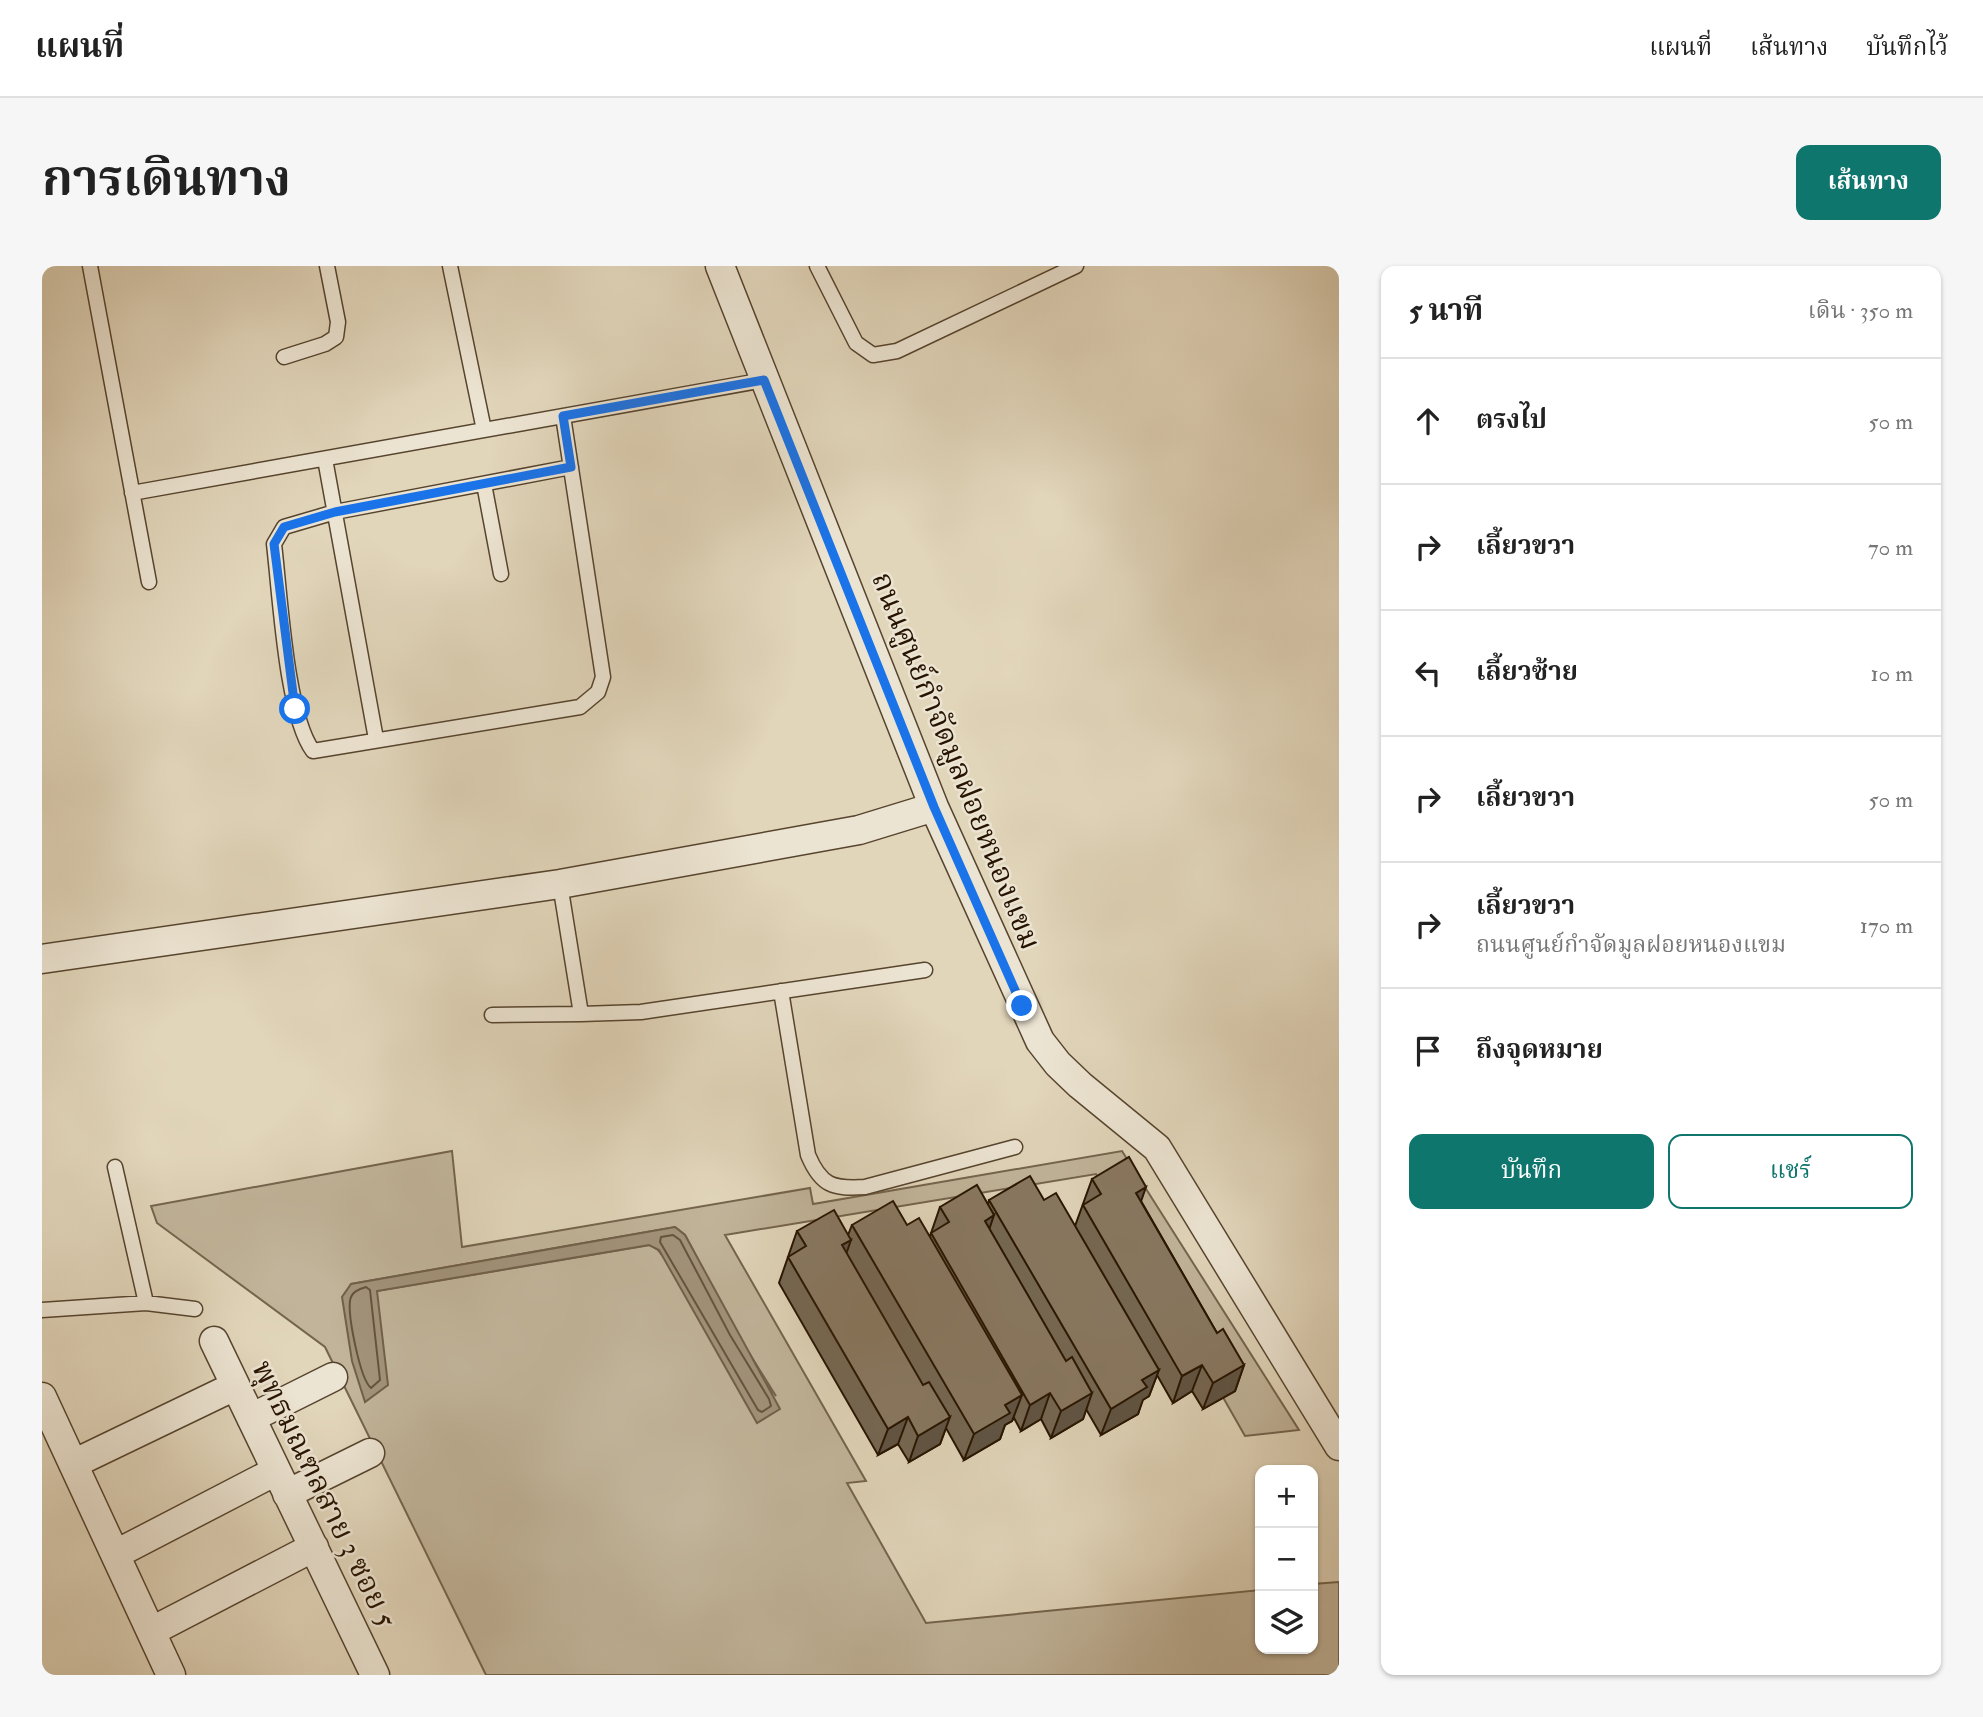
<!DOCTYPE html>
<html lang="th">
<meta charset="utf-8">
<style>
body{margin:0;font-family:"IM FELL Double Pica","Noto Serif Thai",serif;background:#f6f6f6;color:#222}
.controls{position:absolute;right:21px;bottom:21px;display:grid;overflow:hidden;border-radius:14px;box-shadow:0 2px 5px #0004}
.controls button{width:63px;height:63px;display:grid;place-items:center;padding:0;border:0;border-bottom:2px solid #e0e0e0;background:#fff;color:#222;font:35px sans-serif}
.stop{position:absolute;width:21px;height:21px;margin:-16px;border:5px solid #1a73e8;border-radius:50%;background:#fff}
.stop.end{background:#1a73e8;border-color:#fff;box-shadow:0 2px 7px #0008}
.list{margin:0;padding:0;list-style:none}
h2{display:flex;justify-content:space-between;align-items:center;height:91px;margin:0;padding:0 28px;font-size:30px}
h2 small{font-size:23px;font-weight:400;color:#767676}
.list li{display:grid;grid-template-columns:46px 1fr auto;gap:21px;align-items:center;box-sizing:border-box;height:126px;padding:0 28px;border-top:2px solid #e0e0e0}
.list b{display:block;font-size:26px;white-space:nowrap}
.list p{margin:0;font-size:23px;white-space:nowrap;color:#767676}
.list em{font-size:23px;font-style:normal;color:#767676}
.actions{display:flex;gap:14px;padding:21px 28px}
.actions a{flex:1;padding:16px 0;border:2px solid #0f766e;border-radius:14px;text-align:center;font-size:24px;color:#0f766e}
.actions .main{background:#0f766e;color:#fff}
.icon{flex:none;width:38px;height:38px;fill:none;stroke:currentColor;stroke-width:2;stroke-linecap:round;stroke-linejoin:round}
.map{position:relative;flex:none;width:1297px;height:1409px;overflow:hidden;border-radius:14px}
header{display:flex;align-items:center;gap:42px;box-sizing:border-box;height:98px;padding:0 35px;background:#fff;border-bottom:2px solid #e0e0e0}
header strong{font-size:33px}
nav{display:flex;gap:38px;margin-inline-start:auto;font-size:24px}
.intro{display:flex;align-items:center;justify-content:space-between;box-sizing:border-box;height:168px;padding:0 42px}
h1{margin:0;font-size:49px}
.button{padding:18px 32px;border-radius:14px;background:#0f766e;color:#fff;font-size:24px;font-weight:700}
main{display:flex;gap:42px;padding:0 42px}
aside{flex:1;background:#fff;border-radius:14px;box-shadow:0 2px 5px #0004}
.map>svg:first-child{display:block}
.green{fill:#c1b49a;stroke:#74644d;stroke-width:2;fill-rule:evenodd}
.water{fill:#a2937b;stroke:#71604a;stroke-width:2}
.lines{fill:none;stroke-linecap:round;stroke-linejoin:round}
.shore{stroke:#64543e;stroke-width:2}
.lane-casing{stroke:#56442e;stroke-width:17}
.street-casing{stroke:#56442e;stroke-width:31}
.lane{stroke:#ece4d2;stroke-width:14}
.street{stroke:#ece4d2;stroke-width:28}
.wall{fill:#756753;stroke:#271400;stroke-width:2}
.shaded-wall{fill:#5f5444;stroke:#271400;stroke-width:2}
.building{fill:#887861;stroke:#271400;stroke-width:2}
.route{stroke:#1a73e8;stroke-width:9}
.labels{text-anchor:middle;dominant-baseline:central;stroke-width:5;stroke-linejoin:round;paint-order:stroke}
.street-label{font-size:30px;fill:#271400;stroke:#ece4d2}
</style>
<header>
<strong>แผนที่</strong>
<nav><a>แผนที่</a><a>เส้นทาง</a><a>บันทึกไว้</a></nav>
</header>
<div class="intro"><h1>การเดินทาง</h1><a class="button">เส้นทาง</a></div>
<main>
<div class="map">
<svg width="1297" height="1409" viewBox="0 0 1297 1409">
<rect width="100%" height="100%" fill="#e1d5ba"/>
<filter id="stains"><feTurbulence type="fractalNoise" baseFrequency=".00286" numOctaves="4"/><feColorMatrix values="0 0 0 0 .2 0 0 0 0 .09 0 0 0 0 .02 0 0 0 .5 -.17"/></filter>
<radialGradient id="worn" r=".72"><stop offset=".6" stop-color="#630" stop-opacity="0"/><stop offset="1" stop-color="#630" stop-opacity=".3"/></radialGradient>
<!-- green -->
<path class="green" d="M410,885l10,96 348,-59 3,16 309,-53 177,279 -54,6 -149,-262 -371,61 141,246 -19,2 79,140 334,-33v59h53v-65l26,-2v93h-853l-161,-328 -168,-124 -6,-17zM633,961l10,8 51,97 40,64 -118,-146 -8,-5 -273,46 -26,-7z"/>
<!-- water -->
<path class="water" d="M633,961l10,8 95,174 -23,14 -98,-173 -10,-5 -272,46 11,94 -23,17 -13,-41 -10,-64 9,-13z"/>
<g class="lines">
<!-- shore -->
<path class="shore" d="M631,969l7,5 50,95 39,64 2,7 -9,6 -4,-2 -98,-168 1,-5z
M324,1021l4,3 10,90 -9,8c-11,-9 -23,-71 -21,-87 1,-9 9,-12 16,-14z"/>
<defs>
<path id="lane" d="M48,0l59,316
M408,0l34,164
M775,0l39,77 17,12 24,-4 179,-85
M242,91l41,-13 11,-7 2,-15 -11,-56
M521,150l40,261 -5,15 -18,15 -267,44c-27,-36 -33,-158 -39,-207l10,-17 51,-15 236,-45
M283,193l51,280
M442,218l17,90
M90,227l632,-113
M518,618l21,130 60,-2 284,-42
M739,725l27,164c13,31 25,34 57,32l150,-40
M450,749l89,-1
M73,901l31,136
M0,1044l104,-7 49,6"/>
<path id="street" d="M678,0l214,541 106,234 18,23 22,21 77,63 182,298
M0,693l518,-75 299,-54 75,-23
M172,1075l161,334
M0,1131l129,278
M209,1152l82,-41
M31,1198l162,-78
M245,1228l83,-41
M74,1288l160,-83
M110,1365l162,-84"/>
</defs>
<!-- lane casing -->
<use href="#lane" class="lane-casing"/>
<!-- street casing -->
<use href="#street" class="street-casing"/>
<!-- lane -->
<use href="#lane" class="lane"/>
<!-- street -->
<use href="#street" class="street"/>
</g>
<!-- wall -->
<path class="wall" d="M1050,913l49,22 76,132 27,32 -9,26 -32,18 -11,-18 -19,12 -16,-28 -8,21 -7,4 -4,14 -37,21 -15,-26 -3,10 -32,19 -10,-19 -20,12 -7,-13 -2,3 -7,4 -5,14 -36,21 -18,-32 -6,16 -31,18 -11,-18 -20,11 -99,-172 18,-52 51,4 4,-10h55l23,11 10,-29 48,-3 1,-4h55l31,26z"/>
<!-- shaded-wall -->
<path class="shaded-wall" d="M1104,921l-9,26 -1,-20z
M952,949l-9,27v-21z
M809,974l-9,26v-21z
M1160,1099l-10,26 -19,12 9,-27z
M1202,1099l-9,26 -32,18 10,-26z
M1117,1104l-10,26 -6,4 -5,14 -37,21 10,-26 31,-29z
M1008,1127l-9,26 -20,12 9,-26z
M1050,1127l-9,26 -32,19 10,-27z
M980,1129l-10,26 -7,4 -5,14 -36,21 10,-26 31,-29z
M866,1151l-10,27 -20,11 10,-26z
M908,1151l-10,27 -31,18 9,-26z"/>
<!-- building -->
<path class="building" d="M1087,891l17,30 -10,6 81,140 6,-4 21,36 -31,18 -11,-18 -20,11 -99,-171 18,-11 -9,-15z
M988,910l14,24 12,-7 103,177 -17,10 5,7 -36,22 -122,-209z
M935,919l17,30 -9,6 81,140 6,-4 20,36 -31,18 -11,-18 -20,12 -99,-172 18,-11 -9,-15z
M851,935l14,24 12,-7 103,177 -17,10 5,8 -36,21 -122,-209z
M792,944l17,30 -9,5 81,140 6,-3 21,35 -32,19 -10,-19 -20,12 -100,-172 18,-11 -9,-15z"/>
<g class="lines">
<!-- route -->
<path class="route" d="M253,443l-21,-165 10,-17 51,-15 236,-45 -8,-51 201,-36 170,427 88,199"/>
</g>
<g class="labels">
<!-- street labels -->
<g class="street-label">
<text transform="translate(914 495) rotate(68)">ถนนศูนย์กำจัดมูลฝอยหนองแขม</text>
<text transform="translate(282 1228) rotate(64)">พุทธมณฑลสาย 3 ซอย 5</text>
</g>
</g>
<rect width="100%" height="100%" filter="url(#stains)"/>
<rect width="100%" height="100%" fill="url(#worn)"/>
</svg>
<div class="controls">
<button>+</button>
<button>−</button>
<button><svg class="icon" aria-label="layers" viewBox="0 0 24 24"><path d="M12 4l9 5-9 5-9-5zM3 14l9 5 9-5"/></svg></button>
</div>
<div class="stop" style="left:253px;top:443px"></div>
<div class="stop end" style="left:980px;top:740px"></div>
</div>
<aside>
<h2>5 นาที<small>เดิน · 350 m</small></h2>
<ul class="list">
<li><svg class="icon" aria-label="ahead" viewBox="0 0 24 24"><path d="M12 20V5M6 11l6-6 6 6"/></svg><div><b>ตรงไป</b></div><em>50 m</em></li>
<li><svg class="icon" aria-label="right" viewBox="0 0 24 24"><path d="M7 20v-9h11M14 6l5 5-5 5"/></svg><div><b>เลี้ยวขวา</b></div><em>70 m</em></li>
<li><svg class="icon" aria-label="left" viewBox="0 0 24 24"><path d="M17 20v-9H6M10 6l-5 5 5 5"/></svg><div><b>เลี้ยวซ้าย</b></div><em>10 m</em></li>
<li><svg class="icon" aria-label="right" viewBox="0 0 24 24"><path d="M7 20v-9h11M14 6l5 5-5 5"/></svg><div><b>เลี้ยวขวา</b></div><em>50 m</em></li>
<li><svg class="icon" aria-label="right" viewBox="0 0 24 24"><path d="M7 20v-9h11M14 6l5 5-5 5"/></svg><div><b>เลี้ยวขวา</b><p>ถนนศูนย์กำจัดมูลฝอยหนองแขม</p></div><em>170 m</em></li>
<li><svg class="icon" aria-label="arrive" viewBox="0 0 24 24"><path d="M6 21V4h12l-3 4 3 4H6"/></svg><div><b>ถึงจุดหมาย</b></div></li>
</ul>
<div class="actions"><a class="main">บันทึก</a><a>แชร์</a></div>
</aside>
</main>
